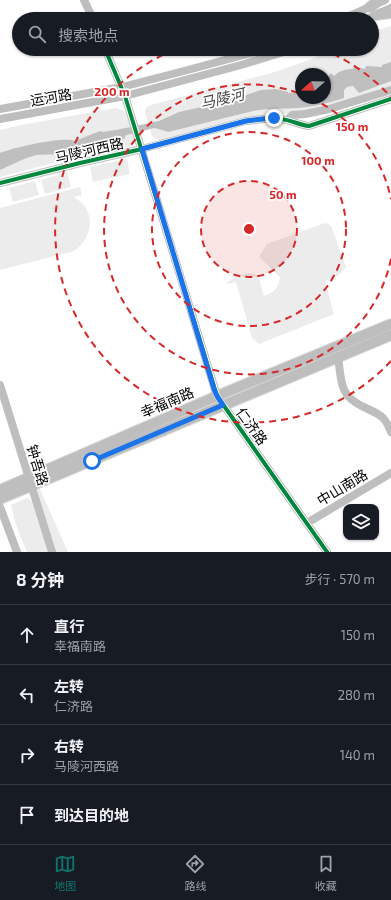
<!DOCTYPE html>
<html lang="zh">
<meta charset="utf-8">
<style>
body{margin:0;font-family:"Exo 2","Noto Sans SC",sans-serif;background:#20242c;color:#f1f3f6}
.controls{position:absolute;right:12px;bottom:12px;display:grid;overflow:hidden;border-radius:8px;box-shadow:0 1px 3px #0004}
.controls button{width:36px;height:36px;display:grid;place-items:center;padding:0;border:0;border-bottom:1px solid #363941;background:#171b24;color:#f1f3f6;font:20px sans-serif}
.compass{position:absolute;left:295px;top:68px;width:36px;height:36px;border-radius:50%;background:#171b24;box-shadow:0 1px 3px #0004;rotate:250deg}
.stop{position:absolute;width:12px;height:12px;margin:-9px;border:3px solid #1a73e8;border-radius:50%;background:#fff}
.stop.end{background:#1a73e8;border-color:#fff;box-shadow:0 1px 4px #0008}
.list{margin:0;padding:0;list-style:none}
h2{display:flex;justify-content:space-between;align-items:center;height:52px;margin:0;padding:0 16px;font-size:17px}
h2 small{font-size:13px;font-weight:400;color:#9ea1a6}
.list li{display:grid;grid-template-columns:26px 1fr auto;gap:12px;align-items:center;box-sizing:border-box;height:60px;padding:0 16px;border-top:1px solid #363941}
.list b{display:block;font-size:15px;white-space:nowrap}
.list p{margin:0;font-size:13px;white-space:nowrap;color:#9ea1a6}
.list em{font-size:13px;font-style:normal;color:#9ea1a6}
.icon{flex:none;width:22px;height:22px;fill:none;stroke:currentColor;stroke-width:2;stroke-linecap:round;stroke-linejoin:round}
.map{position:relative;flex:none;width:391px;height:552px;overflow:hidden}
.search{position:absolute;background:#171b24;box-shadow:0 1px 3px #0004;left:12px;right:12px;top:12px;height:44px;display:flex;align-items:center;gap:10px;box-sizing:border-box;padding:0 14px;border-radius:22px;color:#9ea1a6;font-size:15px}
.sheet{height:292px;background:#171b24}
nav{display:flex;justify-content:space-around;align-items:center;box-sizing:border-box;height:56px;border-top:1px solid #363941;background:#171b24;font-size:11px;color:#9ea1a6}
nav a{display:grid;justify-items:center;gap:2px}
nav .on{color:#0f766e}
.map>svg:first-child{display:block}
.green{fill:#ececec;fill-rule:evenodd}
.water{fill:#bfbfbf}
.lines{fill:none;stroke-linecap:round;stroke-linejoin:round}
.major-casing{stroke:#dbdbdb;stroke-width:12}
.minor{stroke:#bebebe;stroke-width:8}
.major{stroke:#bebebe;stroke-width:10}
.cycleway-casing{stroke:#fff;stroke-width:6}
.cycleway{stroke:#00873e;stroke-width:4}
.route{stroke:#1a73e8;stroke-width:5}
.ring{fill:none;stroke:#d62828;stroke-width:2;stroke-dasharray:7 5}
.labels{text-anchor:middle;dominant-baseline:central;stroke-width:3.5;stroke-linejoin:round;paint-order:stroke}
.street-label{font-size:14px;fill:#000;stroke:#fff}
.water-label{font-size:15px;font-style:italic;fill:#444;stroke:#fff}
.centre{fill:#d62828;stroke:#fff;stroke-width:2}
.ring-label{font-size:12px;text-anchor:middle;font-weight:bold;fill:#d62828;stroke:#fff;stroke-width:3.5;stroke-linejoin:round;paint-order:stroke}
</style>
<div class="map">
<svg width="391" height="552" viewBox="0 0 391 552">
<rect width="100%" height="100%" fill="#fff"/>
<!-- green -->
<path class="green" d="M390,26l1,1v61l-84,24 -38,3 -107,25 -6,-1 -4,-3 -7,-23c0,-4 2,-6 6,-8l127,-34 28,-10 30,-12h36v-16l15,-6zM301,74h24v24h-24z
M116,108l8,3 3,3 8,26 -2,5 -6,2 -44,8 -83,22v-47l21,-5z
M127,159l3,15 -37,8 -3,-15z
M67,172l4,15 -26,7 -4,-14z
M35,181l4,14 -26,7 -4,-14z
M80,187l2,8 -8,2c2,2 6,4 8,6 14,15 8,37 -8,48l-74,19v-62z
M325,223l3,1 3,2 15,41 -7,8 -14,6 9,33 -75,30 -7,-6 -16,-56 -10,2c5,-5 26,-16 32,-7 3,5 4,14 6,19 11,-4 14,-7 16,-19l-21,-20 8,-13z
M40,489l28,63h-14l-19,-60z
M27,498h2l3,4 16,50h-21c-7,-15 -13,-31 -16,-47z"/>
<!-- water -->
<path class="water" d="M391,62v19l-32,12 -6,-7 -6,1 -3,3v8c-15,5 -31,9 -47,10 -14,1 -29,0 -44,3l-85,21 -6,-2 -8,-2 -27,7 -2,1v2c-4,2 -5,5 -8,6l-15,-1 -24,9 -16,2 -26,1 -12,4 -24,11v-17c13,-5 63,-17 75,-12l25,-10 2,1 14,-2 43,-9 20,-9 27,-6 19,-6 12,-2 24,-8 15,-1 12,3v1l13,-1v6h24v-17l6,-8 3,3c5,-5 11,-7 19,-7l1,-3 11,3 1,-3 16,1v-2z"/>
<g class="lines">
<defs>
<path id="major" d="M370,7l9,-7
M376,15l15,-2
M0,490l217,-94 174,-72
M0,499l391,-164"/>
</defs>
<!-- major casing -->
<use href="#major" class="major-casing"/>
<!-- minor -->
<path class="minor" d="M84,0l9,19
M343,19l42,-19
M367,19l24,-11
M105,49l20,47 92,300 110,156
M0,109l122,-22 62,-16 82,-22
M0,119l125,-23 116,-31 52,-16
M290,121v-4l2,-2 13,-1 24,-5 62,-19
M0,183l80,-20 62,-14 104,-28c12,-1 24,-4 35,-2 10,1 18,6 28,7l82,-27
M338,357c2,12 2,30 10,39 10,12 26,13 35,22 4,4 6,9 8,14
M0,385l52,167
M0,507l17,45
M307,523l84,-50"/>
<!-- major -->
<use href="#major" class="major"/>
<defs>
<path id="cycleway" d="M105,49l20,47 92,300 110,156
M0,183l80,-20 62,-14 104,-28c12,-1 24,-4 35,-2 10,1 18,6 28,7l82,-27"/>
</defs>
<!-- cycleway casing -->
<use href="#cycleway" class="cycleway-casing"/>
<!-- cycleway -->
<use href="#cycleway" class="cycleway"/>
</g>
<g class="lines">
<!-- route -->
<path class="route" d="M92,461l131,-56 -6,-9 -3,-7 -72,-240 104,-28 16,-2 12,-1"/>
</g>
<!-- distance rings -->
<circle cx="249" cy="229" r="48" fill="#d62828" fill-opacity=".12"/>
<g class="ring">
<circle cx="249" cy="229" r="48"/>
<circle cx="249" cy="229" r="97"/>
<path d="M391 259A145 145 0 1 1 301 94M311 98A145 145 0 0 1 391 199"/>
<path d="M391 361A194 194 0 1 1 176 49M322 49A194 194 0 0 1 391 97"/>
</g>
<g class="labels">
<!-- street labels -->
<g class="street-label">
<text transform="translate(51 97) rotate(-10)">运河路</text>
<text transform="translate(89 150) rotate(-13)">马陵河西路</text>
<text transform="translate(167 402) rotate(-23)">幸福南路</text>
<text transform="translate(252 426) rotate(54)">仁济路</text>
<text transform="translate(38 465) rotate(73)">钟吾路</text>
<text transform="translate(342 487) rotate(-31)">中山南路</text>
</g>
<!-- water labels -->
<g class="water-label">
<text transform="translate(222 98) rotate(-13)">马陵河</text>
</g>
</g>
<circle cx="249" cy="229" r="6" class="centre"/>
<g class="ring-label">
<text x="112" y="96">200 m</text>
<text x="352" y="131">150 m</text>
<text x="318" y="165">100 m</text>
<text x="283" y="199">50 m</text>
</g>
</svg>
<div class="controls">
<button><svg class="icon" aria-label="layers" viewBox="0 0 24 24"><path d="M12 4l9 5-9 5-9-5zM3 14l9 5 9-5"/></svg></button>
</div>
<svg class="compass" viewBox="-18 -18 36 36"><path d="M0-13l5 13h-10z" fill="#e53935"/><path d="M0 13l5-13h-10z" fill="#9ea1a6"/></svg>
<div class="stop" style="left:92px;top:461px"></div>
<div class="stop end" style="left:274px;top:118px"></div>
<div class="search"><svg class="icon" aria-label="search" viewBox="0 0 24 24"><circle cx="10" cy="10" r="6"/><path d="M15 15l6 6"/></svg>搜索地点</div>
</div>
<section class="sheet">
<h2>8 分钟<small>步行 · 570 m</small></h2>
<ul class="list">
<li><svg class="icon" aria-label="ahead" viewBox="0 0 24 24"><path d="M12 20V5M6 11l6-6 6 6"/></svg><div><b>直行</b><p>幸福南路</p></div><em>150 m</em></li>
<li><svg class="icon" aria-label="left" viewBox="0 0 24 24"><path d="M17 20v-9H6M10 6l-5 5 5 5"/></svg><div><b>左转</b><p>仁济路</p></div><em>280 m</em></li>
<li><svg class="icon" aria-label="right" viewBox="0 0 24 24"><path d="M7 20v-9h11M14 6l5 5-5 5"/></svg><div><b>右转</b><p>马陵河西路</p></div><em>140 m</em></li>
<li><svg class="icon" aria-label="arrive" viewBox="0 0 24 24"><path d="M6 21V4h12l-3 4 3 4H6"/></svg><div><b>到达目的地</b></div></li>
</ul>
</section>
<nav>
<a class="on"><svg class="icon" aria-label="map" viewBox="0 0 24 24"><path d="M3 6l6-2 6 2 6-2v14l-6 2-6-2-6 2zM9 4v14M15 6v14"/></svg>地图</a>
<a><svg class="icon" aria-label="directions" viewBox="0 0 24 24"><path d="M12 3l9 9-9 9-9-9zM9 14v-3h6M13 9l2 2-2 2"/></svg>路线</a>
<a><svg class="icon" aria-label="saved" viewBox="0 0 24 24"><path d="M7 4h10v16l-5-4-5 4z"/></svg>收藏</a>
</nav>
